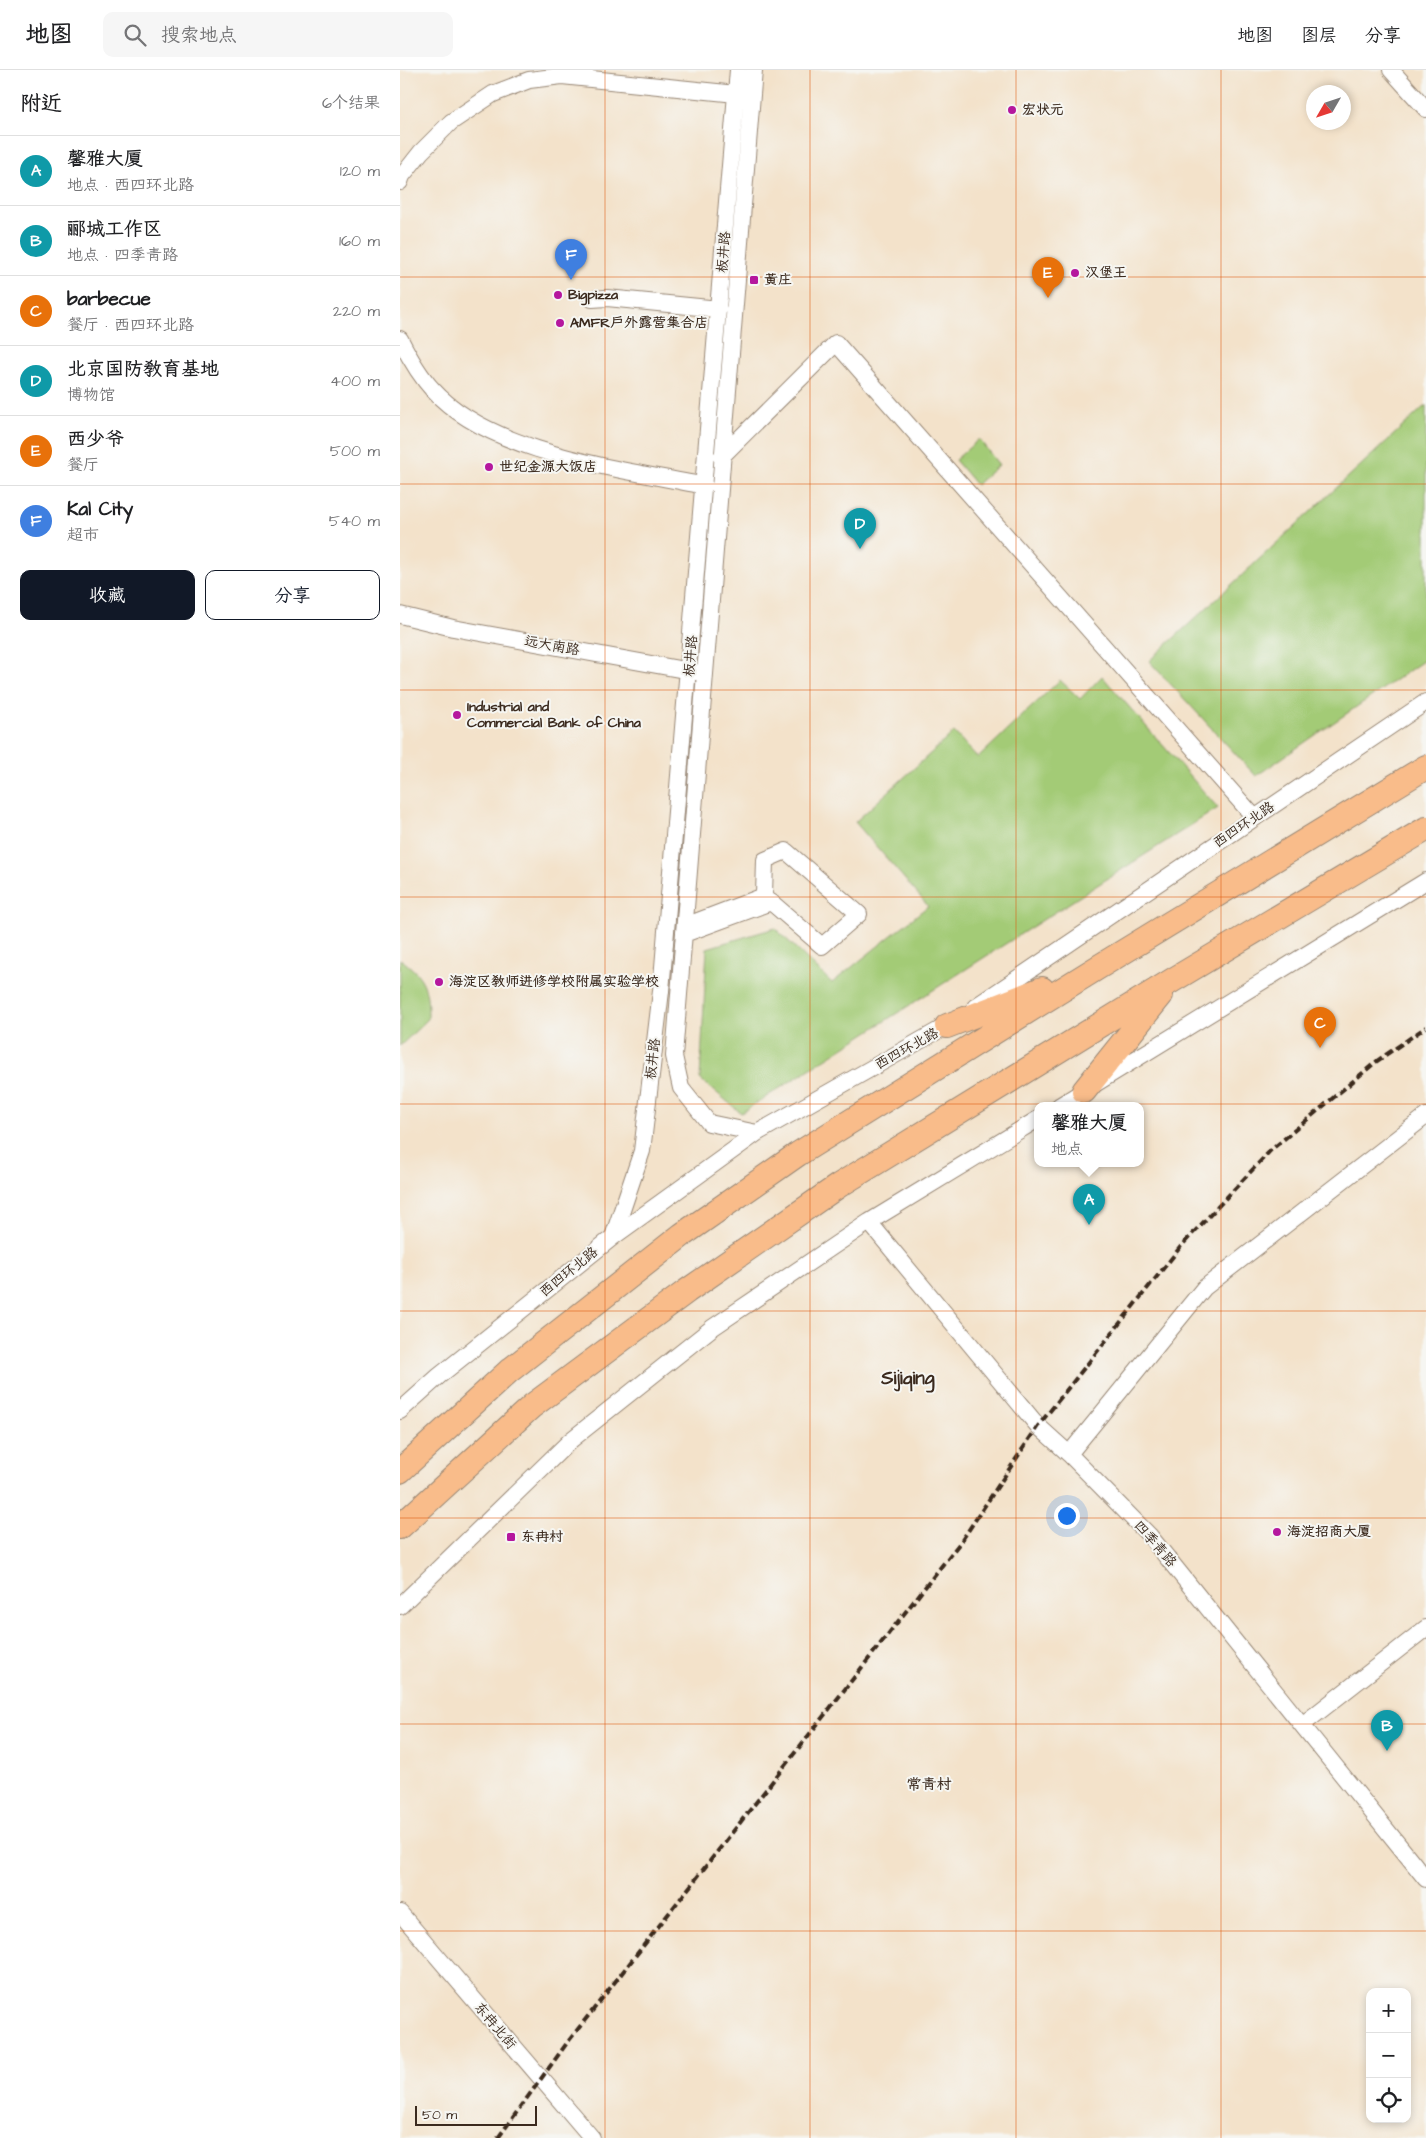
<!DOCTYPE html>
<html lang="zh">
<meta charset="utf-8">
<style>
body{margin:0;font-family:"Architects Daughter","LXGW WenKai TC",sans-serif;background:#f6f6f6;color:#202124}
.controls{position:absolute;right:15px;bottom:15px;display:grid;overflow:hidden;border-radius:10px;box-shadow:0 2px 8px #0003}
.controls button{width:45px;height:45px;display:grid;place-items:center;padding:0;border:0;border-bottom:1px solid #e0e0e0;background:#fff;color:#202124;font:25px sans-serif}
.compass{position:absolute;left:906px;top:15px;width:45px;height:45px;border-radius:50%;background:#fff;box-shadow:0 2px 8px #0003;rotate:231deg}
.scale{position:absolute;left:15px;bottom:12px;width:122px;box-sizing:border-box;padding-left:5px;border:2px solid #3b2a1e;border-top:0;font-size:14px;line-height:18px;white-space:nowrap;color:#3b2a1e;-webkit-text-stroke:4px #f6f6f2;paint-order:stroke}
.you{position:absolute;left:666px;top:1445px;width:18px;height:18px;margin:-12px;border:4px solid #fff;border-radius:50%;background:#1a73e8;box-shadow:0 0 0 8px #1a73e833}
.badge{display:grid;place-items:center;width:32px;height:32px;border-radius:50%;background:#111827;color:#fff;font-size:16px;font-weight:700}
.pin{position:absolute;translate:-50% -41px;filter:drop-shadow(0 1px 2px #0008)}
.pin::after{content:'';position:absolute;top:26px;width:18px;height:15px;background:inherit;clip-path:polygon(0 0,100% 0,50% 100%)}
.popup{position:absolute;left:634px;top:1032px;width:110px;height:65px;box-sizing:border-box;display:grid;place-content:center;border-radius:10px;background:#fff;filter:drop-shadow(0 1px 4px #0005);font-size:16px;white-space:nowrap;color:#757577}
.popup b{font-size:19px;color:#202124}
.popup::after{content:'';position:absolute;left:50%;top:100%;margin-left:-10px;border:10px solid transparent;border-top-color:#fff}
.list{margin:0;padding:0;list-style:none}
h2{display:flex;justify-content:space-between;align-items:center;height:65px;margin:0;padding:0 20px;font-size:21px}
h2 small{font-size:16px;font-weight:400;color:#757577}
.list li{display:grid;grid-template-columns:32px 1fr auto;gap:15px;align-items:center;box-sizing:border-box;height:70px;padding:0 20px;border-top:1px solid #e0e0e0}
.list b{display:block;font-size:19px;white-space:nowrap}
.list p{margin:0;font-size:16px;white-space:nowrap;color:#757577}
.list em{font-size:16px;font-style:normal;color:#757577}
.actions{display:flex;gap:10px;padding:15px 20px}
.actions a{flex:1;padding:11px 0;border:1px solid #111827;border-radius:10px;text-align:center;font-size:18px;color:#111827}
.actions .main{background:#111827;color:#fff}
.icon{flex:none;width:28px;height:28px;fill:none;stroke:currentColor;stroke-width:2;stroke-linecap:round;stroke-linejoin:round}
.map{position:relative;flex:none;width:1026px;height:2068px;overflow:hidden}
header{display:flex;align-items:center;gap:30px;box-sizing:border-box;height:70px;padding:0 25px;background:#fff;border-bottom:1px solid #e0e0e0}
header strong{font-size:24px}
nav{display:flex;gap:28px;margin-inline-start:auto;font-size:18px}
.search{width:350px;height:45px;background:#f6f6f6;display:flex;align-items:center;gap:12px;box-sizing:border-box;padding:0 18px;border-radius:10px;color:#757577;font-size:19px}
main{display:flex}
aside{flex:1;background:#fff}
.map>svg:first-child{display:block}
.green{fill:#a3cb76;stroke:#6f7a4a}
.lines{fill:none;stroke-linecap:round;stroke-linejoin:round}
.minor-casing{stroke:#978674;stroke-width:18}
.highway-casing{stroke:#978674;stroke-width:26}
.minor{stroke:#fff;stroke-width:16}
.highway{stroke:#f9bc8a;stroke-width:24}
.rail{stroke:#3b2a1e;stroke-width:4;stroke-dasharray:8 4;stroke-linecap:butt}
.grid{fill:none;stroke:#df570d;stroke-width:1;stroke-opacity:0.55}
.poi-dot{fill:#b5179e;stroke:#f6f6f2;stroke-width:2}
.labels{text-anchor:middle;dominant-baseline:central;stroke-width:4;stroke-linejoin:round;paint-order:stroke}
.poi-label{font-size:14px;font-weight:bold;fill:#3b2a1e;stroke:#f6f6f2;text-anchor:start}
.street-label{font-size:14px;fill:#3b2a1e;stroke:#f6f6f2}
.neighbourhood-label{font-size:15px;font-weight:bold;fill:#3b2a1e;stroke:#f6f6f2}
.district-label{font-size:19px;font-weight:bold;fill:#3b2a1e;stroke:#f6f6f2}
</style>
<header>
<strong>地图</strong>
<div class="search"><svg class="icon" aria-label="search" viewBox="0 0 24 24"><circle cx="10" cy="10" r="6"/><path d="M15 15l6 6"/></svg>搜索地点</div>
<nav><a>地图</a><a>图层</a><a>分享</a></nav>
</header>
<main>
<aside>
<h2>附近<small>6个结果</small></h2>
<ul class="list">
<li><span class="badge" style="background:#0f9aa8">A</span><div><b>馨雅大厦</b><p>地点 · 西四环北路</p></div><em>120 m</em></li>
<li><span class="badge" style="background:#0f9aa8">B</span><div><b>郦城工作区</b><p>地点 · 四季青路</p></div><em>160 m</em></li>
<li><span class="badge" style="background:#e8710a">C</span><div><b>barbecue</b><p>餐厅 · 西四环北路</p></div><em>220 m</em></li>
<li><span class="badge" style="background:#0f9aa8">D</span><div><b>北京国防教育基地</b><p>博物馆</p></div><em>400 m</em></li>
<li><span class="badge" style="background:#e8710a">E</span><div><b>西少爷</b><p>餐厅</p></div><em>500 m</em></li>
<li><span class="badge" style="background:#3f7fe0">F</span><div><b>Kal City</b><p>超市</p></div><em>540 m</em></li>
</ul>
<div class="actions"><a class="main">收藏</a><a>分享</a></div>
</aside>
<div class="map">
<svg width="1026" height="2068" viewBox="0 0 1026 2068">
<rect width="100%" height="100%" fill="#f6f6f2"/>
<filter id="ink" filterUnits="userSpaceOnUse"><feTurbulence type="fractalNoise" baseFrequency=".02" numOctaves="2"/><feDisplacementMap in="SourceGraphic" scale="10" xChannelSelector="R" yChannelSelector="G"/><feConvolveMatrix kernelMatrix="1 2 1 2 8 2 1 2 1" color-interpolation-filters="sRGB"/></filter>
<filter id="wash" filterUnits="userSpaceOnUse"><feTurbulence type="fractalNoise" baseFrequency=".0096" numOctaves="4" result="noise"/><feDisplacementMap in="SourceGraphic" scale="20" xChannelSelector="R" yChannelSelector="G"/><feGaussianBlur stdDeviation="1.12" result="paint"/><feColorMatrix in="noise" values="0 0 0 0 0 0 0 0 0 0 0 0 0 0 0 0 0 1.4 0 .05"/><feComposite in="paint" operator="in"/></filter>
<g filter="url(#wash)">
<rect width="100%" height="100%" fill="#f3e2ca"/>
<!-- green -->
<path class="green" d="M1026,335v254l-170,117 -107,-115z
M579,369l20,26 -23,20 -21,-25z
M702,606l116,132 -477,305 -41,-34 7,-131 68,-20 57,55 96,-77 -73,-84 99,-90 24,26 82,-78 20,19z
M0,889c26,18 28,30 28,60l-28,27z"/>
</g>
<g filter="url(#ink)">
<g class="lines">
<defs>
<path id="minor" d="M354,0l-80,986 7,32 28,35 48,10
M991,0l35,39
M0,112l2,-6 19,-24 30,-30 42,-28 36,-14 33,-4 174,18
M192,229l15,-1 112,11
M0,269c9,18 19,36 33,51 58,64 189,79 272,96
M321,387l115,-114 419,475
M0,545l53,13 248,45
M284,864l87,-32 51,44 37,-32 -73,-63 -21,9 -1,36 -79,30
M575,937l451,-305
M659,1036l367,-225
M469,1152l169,204 31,28 80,81 277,344
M213,1167l29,-86 19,-160 77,-921
M0,1341l39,-35 174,-139 144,-104 198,-112
M669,1384l135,-166 222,-172
M0,1536l171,-166 141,-112 157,-106 169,-103
M902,1655l124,-97
M0,1843l192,225"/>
<path id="highway" d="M547,956l95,-37
M684,1021l77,-96
M0,1401l109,-100 173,-136 116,-81 299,-186 329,-201
M0,1457l132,-121 155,-115 151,-105 335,-206 253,-151"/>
</defs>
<!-- minor casing -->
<use href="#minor" class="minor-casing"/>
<!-- highway casing -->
<use href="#highway" class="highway-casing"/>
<!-- minor -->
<use href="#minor" class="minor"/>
<!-- highway -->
<use href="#highway" class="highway"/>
<!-- rail -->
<path class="rail" d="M98,2068l69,-95 395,-503 76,-114 144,-181 89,-95 106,-89 49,-34"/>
</g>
</g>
<!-- grid -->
<path class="grid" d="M205,0v2068M410,0v2068M616,0v2068M821,0v2068M0,207h1026M0,414h1026M0,620h1026M0,827h1026M0,1034h1026M0,1241h1026M0,1448h1026M0,1654h1026M0,1861h1026"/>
<!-- markers -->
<g class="poi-dot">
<circle cx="612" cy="40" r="5"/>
<circle cx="675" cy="203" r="5"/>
<rect x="349" y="205" width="10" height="10" rx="2.5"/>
<circle cx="158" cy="225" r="5"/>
<circle cx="160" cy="253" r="5"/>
<circle cx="89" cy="397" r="5"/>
<circle cx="57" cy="645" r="5"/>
<circle cx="39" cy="912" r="5"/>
<circle cx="877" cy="1462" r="5"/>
<rect x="106" y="1462" width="10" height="10" rx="2.5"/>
</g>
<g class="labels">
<!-- poi labels -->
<g class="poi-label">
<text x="622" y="40">宏状元</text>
<text x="685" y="203">汉堡王</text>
<text x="364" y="210">黄庄</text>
<text x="168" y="225">Bigpizza</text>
<text x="170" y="253">AMFR户外露营集合店</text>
<text x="99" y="397">世纪金源大饭店</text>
<text x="67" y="637">Industrial and<tspan x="67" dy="16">Commercial Bank of China</tspan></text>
<text x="49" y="912">海淀区教师进修学校附属实验学校</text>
<text x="887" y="1462">海淀招商大厦</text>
<text x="121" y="1467">东冉村</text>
</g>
<!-- street labels -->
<g class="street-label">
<text transform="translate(324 182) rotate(-85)">板井路</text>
<text transform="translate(152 576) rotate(10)">远大南路</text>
<text transform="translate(291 586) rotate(-85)">板井路</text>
<text transform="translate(844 755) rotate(-34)">西四环北路</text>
<text transform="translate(507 979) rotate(-29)">西四环北路</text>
<text transform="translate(253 989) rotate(-83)">板井路</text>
<text transform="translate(169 1202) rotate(-39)">西四环北路</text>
<text transform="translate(755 1474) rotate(49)">四季青路</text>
<text transform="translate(95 1956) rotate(50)">东冉北街</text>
</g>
<!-- neighbourhood labels -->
<g class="neighbourhood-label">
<text x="529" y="1714">常青村</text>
</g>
<!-- district labels -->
<g class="district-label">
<text x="508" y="1308">Sijiqing</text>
</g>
</g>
</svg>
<div class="controls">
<button>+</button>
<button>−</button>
<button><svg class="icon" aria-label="locate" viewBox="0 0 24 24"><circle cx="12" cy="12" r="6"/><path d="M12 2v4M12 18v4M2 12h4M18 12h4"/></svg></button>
</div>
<svg class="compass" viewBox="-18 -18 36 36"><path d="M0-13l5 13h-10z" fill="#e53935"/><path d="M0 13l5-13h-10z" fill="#757577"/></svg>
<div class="scale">50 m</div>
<div class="you"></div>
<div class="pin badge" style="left:689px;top:1155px;background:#0f9aa8">A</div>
<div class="popup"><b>馨雅大厦</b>地点</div>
<div class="pin badge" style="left:987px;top:1681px;background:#0f9aa8">B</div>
<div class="pin badge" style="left:920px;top:978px;background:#e8710a">C</div>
<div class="pin badge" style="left:460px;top:479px;background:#0f9aa8">D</div>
<div class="pin badge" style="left:648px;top:228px;background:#e8710a">E</div>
<div class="pin badge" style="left:171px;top:210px;background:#3f7fe0">F</div>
</div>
</main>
